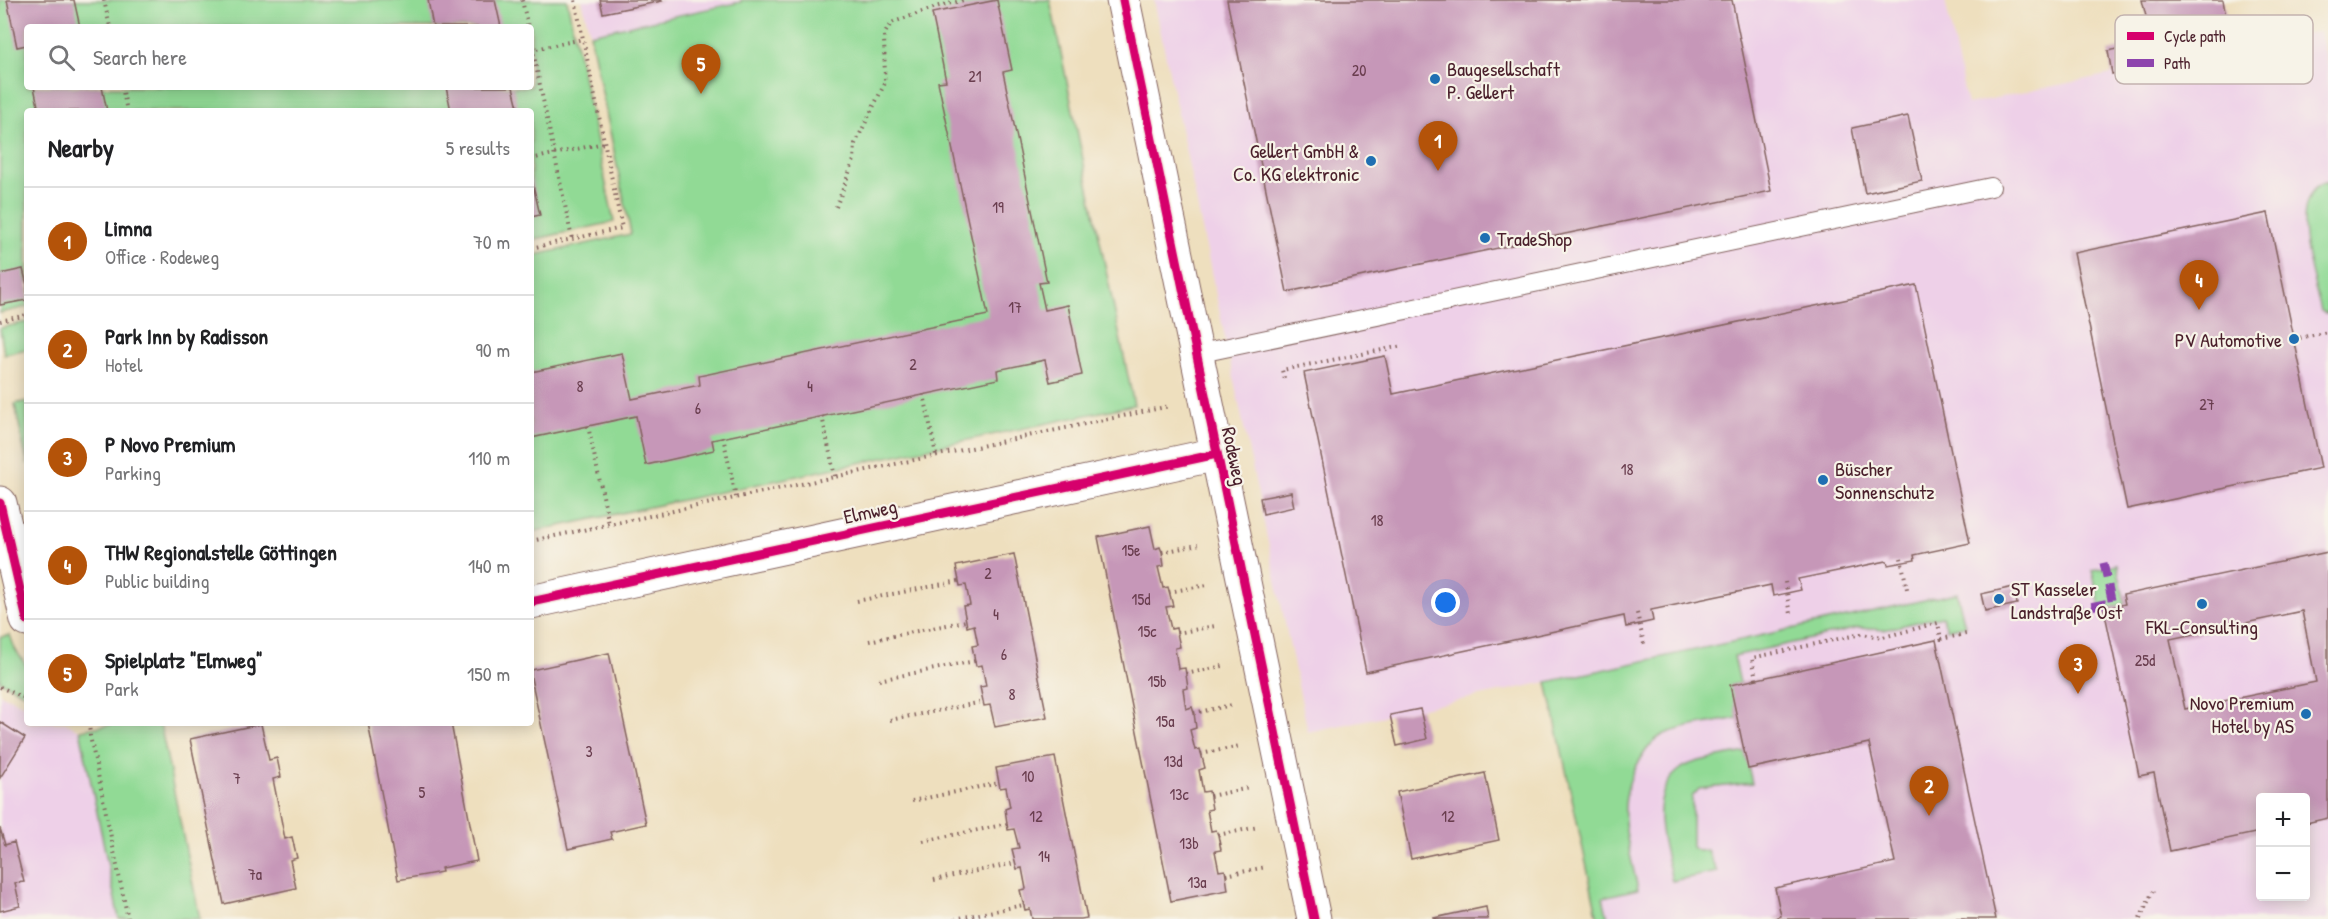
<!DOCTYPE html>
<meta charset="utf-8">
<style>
body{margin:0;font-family:"Patrick Hand",sans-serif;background:#f6f6f6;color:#202124}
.controls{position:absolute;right:18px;bottom:18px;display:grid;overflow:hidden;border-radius:6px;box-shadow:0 3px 15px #0003}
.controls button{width:54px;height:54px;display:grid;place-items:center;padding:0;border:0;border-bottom:2px solid #e0e0e0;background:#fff;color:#202124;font:30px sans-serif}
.you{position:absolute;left:1446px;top:603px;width:21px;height:21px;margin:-15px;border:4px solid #fff;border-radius:50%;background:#1a73e8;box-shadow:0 0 0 9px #1a73e833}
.badge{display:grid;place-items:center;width:39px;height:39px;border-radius:50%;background:#b45309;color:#fff;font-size:20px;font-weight:700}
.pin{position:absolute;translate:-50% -50px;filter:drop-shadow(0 2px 3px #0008)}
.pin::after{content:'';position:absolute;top:32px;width:21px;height:18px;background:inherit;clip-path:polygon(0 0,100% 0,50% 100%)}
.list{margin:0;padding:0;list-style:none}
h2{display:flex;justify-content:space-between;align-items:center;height:78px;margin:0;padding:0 24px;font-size:26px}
h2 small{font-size:20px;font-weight:400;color:#757577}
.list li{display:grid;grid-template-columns:39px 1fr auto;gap:18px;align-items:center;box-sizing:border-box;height:108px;padding:0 24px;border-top:2px solid #e0e0e0}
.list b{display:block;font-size:22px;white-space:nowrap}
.list p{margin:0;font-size:20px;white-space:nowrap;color:#757577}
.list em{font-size:20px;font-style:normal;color:#757577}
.icon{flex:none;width:33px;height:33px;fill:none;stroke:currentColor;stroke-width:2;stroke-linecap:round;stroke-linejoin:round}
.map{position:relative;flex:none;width:2328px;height:919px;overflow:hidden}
.search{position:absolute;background:#fff;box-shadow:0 3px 15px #0003;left:24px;top:24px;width:510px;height:66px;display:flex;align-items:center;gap:15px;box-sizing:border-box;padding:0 21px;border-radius:6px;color:#757577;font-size:22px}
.panel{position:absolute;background:#fff;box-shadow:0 3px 15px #0003;left:24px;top:108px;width:510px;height:618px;border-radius:6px}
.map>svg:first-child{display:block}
.built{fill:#eed0e8;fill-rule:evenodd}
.green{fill:#91da95;stroke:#6e7c60;stroke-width:1.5;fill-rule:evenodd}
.building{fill:#c697b8;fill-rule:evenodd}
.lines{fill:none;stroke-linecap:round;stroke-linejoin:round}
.lane-casing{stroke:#83625e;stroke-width:20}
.street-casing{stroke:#83625e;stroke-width:35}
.path{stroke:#83625e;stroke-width:4;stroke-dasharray:1.5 4.5;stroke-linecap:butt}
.lane{stroke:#fff;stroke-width:18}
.street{stroke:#fff;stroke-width:33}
.quiet{stroke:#8e44ad;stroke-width:8;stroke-dasharray:15 8;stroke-linecap:butt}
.cycleway-casing{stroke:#f7f3e8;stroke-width:13}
.cycleway{stroke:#d6006c;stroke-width:9}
.poi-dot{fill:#1f6fb2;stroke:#f7f3e8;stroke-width:2}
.labels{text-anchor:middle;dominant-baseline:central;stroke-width:4.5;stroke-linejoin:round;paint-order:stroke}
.number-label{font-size:16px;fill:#693d4e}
.poi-label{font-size:20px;fill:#4a1f2b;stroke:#f7f3e8;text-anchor:start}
.street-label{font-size:20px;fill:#4a1f2b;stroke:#f7f3e8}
.key{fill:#f7f3e8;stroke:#c3b3af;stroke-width:1.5}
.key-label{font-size:16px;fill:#4a1f2b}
</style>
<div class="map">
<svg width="2328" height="919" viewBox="0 0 2328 919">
<rect width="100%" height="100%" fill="#f7f3e8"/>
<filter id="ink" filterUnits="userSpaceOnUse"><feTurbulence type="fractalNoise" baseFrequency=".0167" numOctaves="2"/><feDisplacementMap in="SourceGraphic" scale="12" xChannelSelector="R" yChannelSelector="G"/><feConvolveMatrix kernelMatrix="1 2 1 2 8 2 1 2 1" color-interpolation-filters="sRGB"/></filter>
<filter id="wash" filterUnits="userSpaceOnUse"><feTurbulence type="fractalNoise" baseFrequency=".008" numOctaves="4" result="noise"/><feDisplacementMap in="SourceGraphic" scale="24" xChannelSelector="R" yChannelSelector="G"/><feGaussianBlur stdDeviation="1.35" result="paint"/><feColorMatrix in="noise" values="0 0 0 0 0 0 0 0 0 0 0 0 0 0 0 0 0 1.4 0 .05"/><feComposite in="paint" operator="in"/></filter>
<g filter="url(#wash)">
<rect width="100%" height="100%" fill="#eedfbe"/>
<!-- built -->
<path class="built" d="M582,0h159l1,2 -152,32z
M1154,0h791l22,104 353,-73 8,35v853h-730l-51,-237 -239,50zM2260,798h46v98h-46z
M0,694l27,12v17h38l15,7 39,189h-119z"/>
<!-- green -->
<path class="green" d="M0,0h567l47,222 -83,18v-129h-504v196l-27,6zM27,27h504v60h-504z
M741,0h309l84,405 -603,127v-276l100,-22 -41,-200 151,-32z
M2328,182v132l-7,-3c-7,-31 -38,-120 7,-129z
M27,322v27l-23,5 -4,-26z
M27,401v63l-12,-60z
M2117,564l8,40 -24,6 -9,-40z
M1957,593l8,33 -18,3 -5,-13 -58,14 -25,-2 -125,28 6,27 -9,2 7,33c-24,5 -51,7 -73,16 -12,5 -19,15 -25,26 -27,42 -12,84 -2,129l-35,8 5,22h-10l-51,-237z
M10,635l5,14 12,18v28l-27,-14v-44z
M119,723h41l40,196h-81l-39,-189z
M1745,752l7,31 -53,6 -7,8v50l6,4 9,-1 10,22 -45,9c-7,-35 -28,-87 10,-113 14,-9 46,-12 63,-16z"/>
<g id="blocks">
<!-- building -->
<path class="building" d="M7,0h67l6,27h-53v18l-10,2z
M428,0h67l6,27h-68z
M600,0h61l1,1 -59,12z
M997,0l15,70 -9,2 44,210 -8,1 6,27 23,-5 14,70 -32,7 -5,-22 -48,10 1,9 -286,61 2,10 -68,15 -10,-49 -105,22v-66l91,-19 10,46 68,-14 -1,-9 289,-61 -50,-233 8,-1 -14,-68z
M1227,0h505l39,191 -484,101z
M2142,0h81l3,17 -5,1 1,8 -26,6 4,23 -88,19 -4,-23 47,-10 -3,-8h-2z
M34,87h68l5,24h-68z
M446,87h67l6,24h-68z
M1908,116l14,65 -57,12 -13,-65z
M531,176l9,39 -9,2z
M2268,213l53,255 -194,41 -53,-256z
M23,269l4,16v15l-27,5v-31z
M1916,285l54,258 -56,12 1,5 -27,5 -1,-4 -89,18 3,11 -28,6 -2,-11 -120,25 2,11 -27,6 -2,-11 -258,56 -62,-299 81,-17 8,38z
M1291,492l3,15 -31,7 -3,-16z
M1150,526l5,23 5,-2 2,5 2,14 -6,1 5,21 5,-1 5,19 -7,1 5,22 5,-1 4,19 -5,1 3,21 7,-1 3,20 -5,1 3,20 6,-2 2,6 2,15 -6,2 5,20 5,-1 5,19 -6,2 4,22 6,-1 3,18 -5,1 4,21 5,-1 2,5 3,15 -6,1 4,20 6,-1 3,20 -57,11 -73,-364z
M2328,552v266l-22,5v-25h-46v34l-90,19 -16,-78 -15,3 -35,-167 21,-5 -2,-9zM2302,611l14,71 -131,27 -15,-70z
M1014,554l33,163 -52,10 -5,-22 -6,1 -4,-19 6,-1 -4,-21 -6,1 -4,-20 6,-1 -4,-20 -7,2 -1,-6 -3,-15 7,-1 -4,-20 -6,1 -4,-20z
M2014,587l3,17 -32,7 -4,-17z
M1936,640l60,279h-223l8,-3 -6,-28 120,-26 -26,-119 -121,26 -18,-84z
M609,653l37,171 -36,8 2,7 -44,10 -37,-171v-8z
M1420,709l7,30 -30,7 -7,-31z
M0,722l25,16 -25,40z
M368,723h83l26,138 -36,7 1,4 -44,8z
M261,724l8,36 8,-2 4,19 -8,2 12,60 7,-2 5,21 -7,2 6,28 -72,16 -34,-165z
M1055,757l32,161 -6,1h-49l-2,-10 -5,1 -5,-20 6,-1 -4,-21 -5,1 -5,-20 7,-1 -5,-19 -6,1 -3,-21 5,-2 -4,-20 -6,1 -4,-20z
M1485,773l14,67 -88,19 -14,-67z
M0,828l5,17 9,-3 10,40 -9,1 5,23 -20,5z
M1486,907l2,12h-53l-1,-1z"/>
</g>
</g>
<g filter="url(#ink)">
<use href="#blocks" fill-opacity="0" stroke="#83625e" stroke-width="1.5"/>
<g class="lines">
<defs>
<path id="lane" d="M1196,354l795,-167"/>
<path id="street" d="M1123,0l191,919
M0,503l27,117
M531,602l686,-148"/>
</defs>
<!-- lane casing -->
<use href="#lane" class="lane-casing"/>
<!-- street casing -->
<use href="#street" class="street-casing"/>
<!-- path -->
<path class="path" d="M104,0l6,27
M522,0l6,27
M531,42l41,197
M531,50l52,-11
M122,87l5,24
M531,159l73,-16
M836,207l18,-47 1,-16 30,-61 -1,-48 7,-12 48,-17 25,-6
M531,248l91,-20 -47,-228
M0,321l27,-6
M2294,339l34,-7
M1284,378l-2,-8 120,-24
M924,394l12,61
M822,416l13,61
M588,426l21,98
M723,437l13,60
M531,541l639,-135
M1162,552l36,-7
M1901,558l6,31
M1785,582l6,32
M1169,592l38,-7
M857,601l102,-20
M1637,613l7,31
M1177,633l38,-7
M869,641l97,-20
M1186,674l37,-8
M1756,679l-4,-21 109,-24 22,3 55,-14 3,16 25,-5
M879,680l96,-19
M0,687l27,12
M1194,713l38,-8
M890,720l93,-18
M89,723l1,13 38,183
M1201,754l39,-8
M1210,796l39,-8
M912,801l87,-18
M1218,835l40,-8
M923,841l85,-17
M1226,875l40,-8
M934,880l81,-17
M955,919l68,-14
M2140,919l13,-28"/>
<!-- lane -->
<use href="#lane" class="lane"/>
<!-- street -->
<use href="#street" class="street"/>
<!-- quiet -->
<path class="quiet" d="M2069,611l43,-9 -10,-46"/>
<defs>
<path id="cycleway" d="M1123,0l191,919
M0,503l27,117
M531,602l686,-148"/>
</defs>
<!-- cycleway casing -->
<use href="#cycleway" class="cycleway-casing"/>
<!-- cycleway -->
<use href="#cycleway" class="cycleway"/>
</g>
</g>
<!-- markers -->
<g class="poi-dot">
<circle cx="1435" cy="79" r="6"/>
<circle cx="1371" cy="161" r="6"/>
<circle cx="1485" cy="238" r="6"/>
<circle cx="2294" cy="339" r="6"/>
<circle cx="1823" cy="480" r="6"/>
<circle cx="1999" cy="599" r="6"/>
<circle cx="2202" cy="604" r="6"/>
<circle cx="2306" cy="714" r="6"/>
</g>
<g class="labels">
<!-- number labels -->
<g class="number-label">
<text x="1359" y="70">20</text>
<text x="975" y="76">21</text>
<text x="998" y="207">19</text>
<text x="1015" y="307">17</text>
<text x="913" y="364">2</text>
<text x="580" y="386">8</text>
<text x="810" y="386">4</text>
<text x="2207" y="404">27</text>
<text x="698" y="408">6</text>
<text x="1627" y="469">18</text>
<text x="1377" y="520">18</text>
<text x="1131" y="550">15e</text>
<text x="988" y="573">2</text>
<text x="1141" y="599">15d</text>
<text x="996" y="614">4</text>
<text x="1147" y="631">15c</text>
<text x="1004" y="654">6</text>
<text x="2145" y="660">25d</text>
<text x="1157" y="681">15b</text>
<text x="1012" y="694">8</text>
<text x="1165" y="721">15a</text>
<text x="589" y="751">3</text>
<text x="1173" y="761">13d</text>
<text x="1028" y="776">10</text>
<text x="237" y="778">7</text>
<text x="422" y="792">5</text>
<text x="1179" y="794">13c</text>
<text x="1036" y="816">12</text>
<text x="1448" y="816">12</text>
<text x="1189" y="843">13b</text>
<text x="1044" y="856">14</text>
<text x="255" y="874">7a</text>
<text x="1197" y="882">13a</text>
</g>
<!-- poi labels -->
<g class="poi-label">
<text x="1447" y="68">Baugesellschaft<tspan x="1447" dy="23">P. Gellert</tspan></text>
<text x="1359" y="150" text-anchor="end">Gellert GmbH &amp;<tspan x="1359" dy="23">Co. KG elektronic</tspan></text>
<text x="1497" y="238">TradeShop</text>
<text x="2282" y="339" text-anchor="end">PV Automotive</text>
<text x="1835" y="468">Büscher<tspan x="1835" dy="23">Sonnenschutz</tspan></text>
<text x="2011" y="588">ST Kasseler<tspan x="2011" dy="23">Landstraße Ost</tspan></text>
<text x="2202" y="626" text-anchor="middle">FKL-Consulting</text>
<text x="2294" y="702" text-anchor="end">Novo Premium<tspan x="2294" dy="23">Hotel by AS</tspan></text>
</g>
<!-- street labels -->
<g class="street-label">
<text transform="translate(1235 456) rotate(78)">Rodeweg</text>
<text transform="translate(870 511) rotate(-12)">Elmweg</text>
</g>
</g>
<!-- legend -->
<rect x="2115" y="15" width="198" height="69" rx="9" class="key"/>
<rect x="2127" y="32" width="27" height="8" fill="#d6006c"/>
<rect x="2127" y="59" width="27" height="8" fill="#8e44ad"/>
<g class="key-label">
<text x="2164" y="42">Cycle path</text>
<text x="2164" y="69">Path</text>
</g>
</svg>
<div class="controls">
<button>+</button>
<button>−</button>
</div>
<div class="you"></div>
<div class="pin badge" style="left:1438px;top:171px">1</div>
<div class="pin badge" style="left:1929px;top:816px">2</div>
<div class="pin badge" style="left:2078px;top:694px">3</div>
<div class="pin badge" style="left:2199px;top:310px">4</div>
<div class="pin badge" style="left:701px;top:94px">5</div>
<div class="search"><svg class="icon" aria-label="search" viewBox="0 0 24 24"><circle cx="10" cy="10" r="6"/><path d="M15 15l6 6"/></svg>Search here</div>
<section class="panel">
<h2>Nearby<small>5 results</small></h2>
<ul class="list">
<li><span class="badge">1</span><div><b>Limna</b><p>Office · Rodeweg</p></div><em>70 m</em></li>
<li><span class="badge">2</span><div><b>Park Inn by Radisson</b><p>Hotel</p></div><em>90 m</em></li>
<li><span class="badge">3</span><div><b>P Novo Premium</b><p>Parking</p></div><em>110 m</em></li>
<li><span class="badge">4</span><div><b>THW Regionalstelle Göttingen</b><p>Public building</p></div><em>140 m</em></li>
<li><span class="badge">5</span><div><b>Spielplatz &quot;Elmweg&quot;</b><p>Park</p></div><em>150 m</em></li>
</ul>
</section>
</div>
